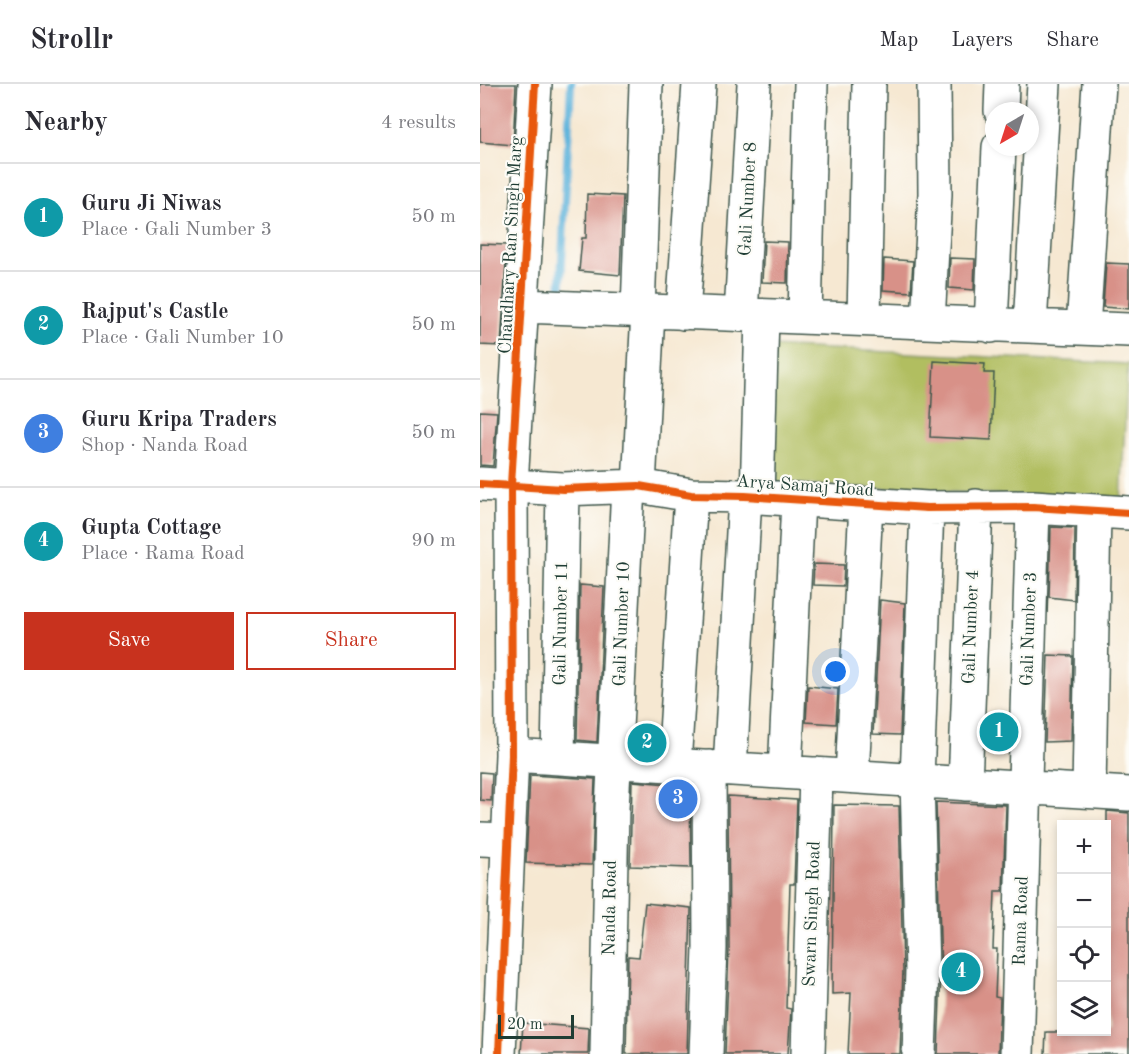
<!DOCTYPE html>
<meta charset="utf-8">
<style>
body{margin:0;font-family:"Old Standard TT",serif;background:#f7f7f7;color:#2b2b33}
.controls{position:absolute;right:18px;bottom:18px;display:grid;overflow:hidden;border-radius:0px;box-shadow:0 3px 9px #0003}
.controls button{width:54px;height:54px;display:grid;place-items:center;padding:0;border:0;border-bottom:2px solid #e1e1e2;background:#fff;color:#2b2b33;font:30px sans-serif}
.compass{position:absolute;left:505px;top:18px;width:54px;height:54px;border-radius:50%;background:#fff;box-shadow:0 3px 9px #0003;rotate:219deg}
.scale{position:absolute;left:18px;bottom:15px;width:76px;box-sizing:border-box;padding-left:6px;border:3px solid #1f3d34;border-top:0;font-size:16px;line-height:21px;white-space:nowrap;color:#1f3d34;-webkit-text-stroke:4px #fdfcf7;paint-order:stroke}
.you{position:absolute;left:356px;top:588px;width:21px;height:21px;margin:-15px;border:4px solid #fff;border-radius:50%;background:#1a73e8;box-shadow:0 0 0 9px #1a73e833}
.badge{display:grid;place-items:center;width:39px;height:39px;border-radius:50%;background:#c8321e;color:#fff;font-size:20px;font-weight:700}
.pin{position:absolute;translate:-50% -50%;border:3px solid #fff;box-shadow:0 2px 6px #0006}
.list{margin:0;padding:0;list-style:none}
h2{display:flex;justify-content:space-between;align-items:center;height:78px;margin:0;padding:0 24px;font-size:26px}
h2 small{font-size:20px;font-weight:400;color:#7c7c81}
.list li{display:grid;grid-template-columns:39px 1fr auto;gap:18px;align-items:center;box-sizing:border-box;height:108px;padding:0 24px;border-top:2px solid #e1e1e2}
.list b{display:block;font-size:22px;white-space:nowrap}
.list p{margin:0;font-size:20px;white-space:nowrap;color:#7c7c81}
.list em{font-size:20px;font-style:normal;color:#7c7c81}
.actions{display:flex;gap:12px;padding:18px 24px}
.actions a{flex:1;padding:14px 0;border:2px solid #c8321e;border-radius:0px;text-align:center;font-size:21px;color:#c8321e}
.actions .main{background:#c8321e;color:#fff}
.icon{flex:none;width:33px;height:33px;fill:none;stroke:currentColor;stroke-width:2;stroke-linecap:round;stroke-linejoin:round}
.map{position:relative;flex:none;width:649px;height:970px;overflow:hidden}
header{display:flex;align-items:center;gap:36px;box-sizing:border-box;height:84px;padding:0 30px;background:#fff;border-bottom:2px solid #e1e1e2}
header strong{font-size:28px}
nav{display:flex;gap:33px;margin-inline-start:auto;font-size:21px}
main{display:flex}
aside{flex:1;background:#fff}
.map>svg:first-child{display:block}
.green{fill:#b1be60;stroke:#687e4a;stroke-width:1.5}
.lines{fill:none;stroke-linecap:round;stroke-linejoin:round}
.stream{stroke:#5fb4db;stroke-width:8}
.building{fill:#d89188}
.minor-casing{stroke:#3f574c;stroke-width:36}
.minor{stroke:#fff;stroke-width:33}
.cycleway-casing{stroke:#fdfcf7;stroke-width:11}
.cycleway{stroke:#e8590c;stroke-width:8}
.labels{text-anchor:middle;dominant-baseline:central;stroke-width:4.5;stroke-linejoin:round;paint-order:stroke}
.street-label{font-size:18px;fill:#1f3d34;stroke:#fdfcf7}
</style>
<header>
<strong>Strollr</strong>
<nav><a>Map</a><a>Layers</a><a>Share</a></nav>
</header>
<main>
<aside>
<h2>Nearby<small>4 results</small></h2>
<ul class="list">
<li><span class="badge" style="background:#0f9aa8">1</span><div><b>Guru Ji Niwas</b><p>Place · Gali Number 3</p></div><em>50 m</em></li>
<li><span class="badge" style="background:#0f9aa8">2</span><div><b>Rajput's Castle</b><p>Place · Gali Number 10</p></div><em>50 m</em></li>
<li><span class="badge" style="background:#3f7fe0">3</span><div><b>Guru Kripa Traders</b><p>Shop · Nanda Road</p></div><em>50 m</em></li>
<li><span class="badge" style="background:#0f9aa8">4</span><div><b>Gupta Cottage</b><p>Place · Rama Road</p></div><em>90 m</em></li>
</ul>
<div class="actions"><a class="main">Save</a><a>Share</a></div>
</aside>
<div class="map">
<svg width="649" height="970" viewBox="0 0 649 970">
<rect width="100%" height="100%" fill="#fdfcf7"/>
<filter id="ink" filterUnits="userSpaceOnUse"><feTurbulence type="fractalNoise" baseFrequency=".0167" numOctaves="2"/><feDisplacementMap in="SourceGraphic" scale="12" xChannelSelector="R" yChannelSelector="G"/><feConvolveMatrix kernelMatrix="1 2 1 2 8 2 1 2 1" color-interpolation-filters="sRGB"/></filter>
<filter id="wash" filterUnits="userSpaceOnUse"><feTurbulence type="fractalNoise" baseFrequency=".008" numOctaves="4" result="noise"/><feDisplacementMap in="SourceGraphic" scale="24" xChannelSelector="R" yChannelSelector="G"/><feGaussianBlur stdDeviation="1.35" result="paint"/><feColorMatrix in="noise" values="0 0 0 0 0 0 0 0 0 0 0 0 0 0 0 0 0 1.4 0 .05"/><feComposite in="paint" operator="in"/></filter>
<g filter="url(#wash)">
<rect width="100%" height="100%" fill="#f6e8d2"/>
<!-- green -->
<path class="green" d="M289,262l359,18 -7,137 -358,-19z"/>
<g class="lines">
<!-- stream -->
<path class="stream" d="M80,215l11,-215"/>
</g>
<g id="blocks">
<!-- building -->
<path class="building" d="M0,0h36l-3,61 -33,-3z
M107,110l36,2 -3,79 -41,-4 3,-33h4z
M284,157l24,1 -1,41 -25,-1z
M0,160l27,1 -6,101 -21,-1z
M470,174l25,1 -1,31 -25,-2z
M404,175l29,2 -2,31 -28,-2z
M626,179l23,1v45l-26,-2z
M454,277l51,3 -1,9h10l-3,67 -61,-3z
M0,327l17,1 -4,54 -13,-1z
M571,443l24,1 -1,72 -25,-3z
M334,480l30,1 -1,21 -30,-1z
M100,501l24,2 -7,155 -20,-2z
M400,516l25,3 -5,132 -27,-1z
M568,571l25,1 -2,85 -26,1z
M328,602l30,3 -2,35 -30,-2z
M506,638h22l-1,20 -22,-1z
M155,646l22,1 -1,14 -22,-1z
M0,688l12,1 -1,28 -11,-1z
M50,691l65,4 -3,86 -66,-2z
M152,697l36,3 -1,8h23l1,76 -61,-2z
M248,712l69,4 -3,84h-4l-4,124 5,1 -3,45h-63l4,-105z
M456,718l70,3 -3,86h-8l-2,58h4l-2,48 5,1 -2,56h-60l3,-83z
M354,721l65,1 4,165 -3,83h-52l3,-61 -19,1z
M627,727l22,2v241h-84l1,-22h61z
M165,819l46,5 -4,146h-61l2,-98 11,1z
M43,939l66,5 -1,26h-67z"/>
</g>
</g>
<g filter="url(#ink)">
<use href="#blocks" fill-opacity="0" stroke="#3f574c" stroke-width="1.5"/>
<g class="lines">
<defs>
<path id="minor" d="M521,27l1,-27
M43,222l606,24
M158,227l8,-227
M203,229l16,-229
M261,231l13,-231
M325,233l6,-233
M384,234l5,-234
M448,238l7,-128 -1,-110
M511,242l8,-179
M550,242l14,-242
M603,244l16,-244
M0,400l83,5 76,-3 52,9 54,1 182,12 106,-1 96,6
M159,402l9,-175
M277,413l5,-181
M32,671l617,39
M78,674l5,-269
M194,681l17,-270
M250,685l15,-273
M305,688l13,-271
M372,692l14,-272
M485,700l11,-278
M609,707l5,-279
M0,755l28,1
M19,970l13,-299 -1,-270 24,-401
M127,970l5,-245 16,-322
M226,970l4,-106 -1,-181
M328,970l8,-280
M439,970l3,-83 -5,-191 10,-272
M537,970l16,-547"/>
</defs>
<!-- minor casing -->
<use href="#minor" class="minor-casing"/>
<!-- minor -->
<use href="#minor" class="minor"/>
<defs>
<path id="cycleway" d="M0,400l83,5 76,-3 52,9 54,1 182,12 106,-1 96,6
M19,970l13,-299 -1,-270 24,-401"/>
</defs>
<!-- cycleway casing -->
<use href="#cycleway" class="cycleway-casing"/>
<!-- cycleway -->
<use href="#cycleway" class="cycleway"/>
</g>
</g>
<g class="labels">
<!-- street labels -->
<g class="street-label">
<text transform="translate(268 115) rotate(-87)">Gali Number 8</text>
<text transform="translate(31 161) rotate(-87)">Chaudhary Ran Singh Marg</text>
<text transform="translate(325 402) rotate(4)">Arya Samaj Road</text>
<text transform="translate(81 539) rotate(-89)">Gali Number 11</text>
<text transform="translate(142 540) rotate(-88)">Gali Number 10</text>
<text transform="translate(491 543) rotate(-88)">Gali Number 4</text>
<text transform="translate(549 545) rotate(-88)">Gali Number 3</text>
<text transform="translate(130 824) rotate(-89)">Nanda Road</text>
<text transform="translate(332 830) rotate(-88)">Swarn Singh Road</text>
<text transform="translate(541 837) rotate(-88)">Rama Road</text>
</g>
</g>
</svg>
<div class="controls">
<button>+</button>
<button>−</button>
<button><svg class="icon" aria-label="locate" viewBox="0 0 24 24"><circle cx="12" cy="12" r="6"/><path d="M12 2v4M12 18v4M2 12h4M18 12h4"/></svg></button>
<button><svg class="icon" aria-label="layers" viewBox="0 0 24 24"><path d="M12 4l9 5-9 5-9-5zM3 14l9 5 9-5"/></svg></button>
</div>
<svg class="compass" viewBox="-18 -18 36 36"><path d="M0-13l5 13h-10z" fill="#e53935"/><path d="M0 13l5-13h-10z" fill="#7c7c81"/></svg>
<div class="scale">20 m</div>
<div class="you"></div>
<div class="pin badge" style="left:519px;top:648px;background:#0f9aa8">1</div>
<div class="pin badge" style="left:167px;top:659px;background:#0f9aa8">2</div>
<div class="pin badge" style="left:198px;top:715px;background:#3f7fe0">3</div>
<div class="pin badge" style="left:481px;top:888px;background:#0f9aa8">4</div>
</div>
</main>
